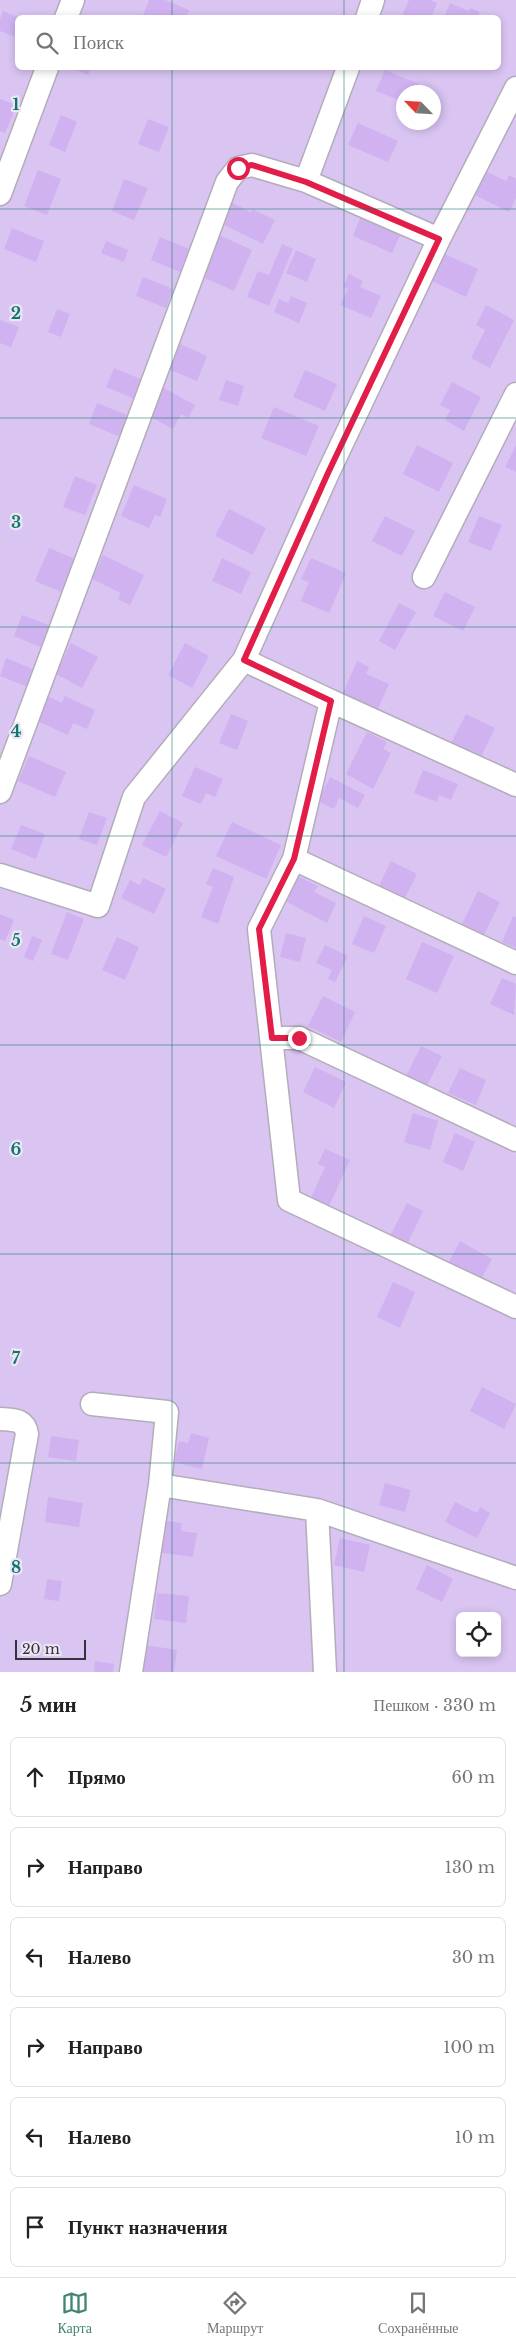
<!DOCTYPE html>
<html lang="ru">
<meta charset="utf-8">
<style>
body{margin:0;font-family:"Libre Baskerville",serif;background:#f6f6f6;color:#222}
.controls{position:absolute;right:15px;bottom:15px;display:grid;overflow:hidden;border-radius:8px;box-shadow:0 2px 8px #0003}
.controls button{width:45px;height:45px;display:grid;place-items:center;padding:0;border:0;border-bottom:1px solid #e0e0e0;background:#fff;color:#222;font:25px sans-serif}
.compass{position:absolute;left:396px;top:85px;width:45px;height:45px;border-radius:50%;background:#fff;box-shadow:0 2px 8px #0003;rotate:295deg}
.scale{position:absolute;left:15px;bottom:12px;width:71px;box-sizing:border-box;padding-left:5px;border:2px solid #353338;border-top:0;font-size:14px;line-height:18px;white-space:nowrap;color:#353338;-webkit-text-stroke:4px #ece6f4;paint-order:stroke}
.stop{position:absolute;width:15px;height:15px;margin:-11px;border:4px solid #e11d48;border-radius:50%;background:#fff}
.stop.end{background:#e11d48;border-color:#fff;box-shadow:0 1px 5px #0008}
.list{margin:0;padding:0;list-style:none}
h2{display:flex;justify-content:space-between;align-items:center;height:65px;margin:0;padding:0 20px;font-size:21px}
h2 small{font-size:16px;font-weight:400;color:#767676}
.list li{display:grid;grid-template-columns:32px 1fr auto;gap:15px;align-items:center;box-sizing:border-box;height:80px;margin:0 10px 10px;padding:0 10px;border:1px solid #e0e0e0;border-radius:8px}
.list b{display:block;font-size:19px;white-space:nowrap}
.list em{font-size:16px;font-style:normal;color:#767676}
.icon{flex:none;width:28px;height:28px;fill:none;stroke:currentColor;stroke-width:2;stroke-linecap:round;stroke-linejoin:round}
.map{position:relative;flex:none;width:516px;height:1672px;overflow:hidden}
.search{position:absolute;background:#fff;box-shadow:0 2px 8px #0003;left:15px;right:15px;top:15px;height:55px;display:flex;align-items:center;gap:12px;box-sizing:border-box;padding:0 18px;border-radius:8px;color:#767676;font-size:19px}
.sheet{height:605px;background:#fff}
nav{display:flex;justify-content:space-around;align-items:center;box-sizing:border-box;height:70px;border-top:1px solid #e0e0e0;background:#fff;font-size:14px;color:#767676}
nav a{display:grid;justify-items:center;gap:2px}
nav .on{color:#438474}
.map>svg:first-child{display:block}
.green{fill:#d9c4f2;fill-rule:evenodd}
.building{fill:#d0b2f1}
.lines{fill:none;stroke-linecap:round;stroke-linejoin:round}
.minor-casing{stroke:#b3adba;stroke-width:25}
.minor{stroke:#fff;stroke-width:22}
.route{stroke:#e11d48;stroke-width:6}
.grid{fill:none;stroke:#0f766e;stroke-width:1;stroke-opacity:0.55}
.grid-label{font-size:16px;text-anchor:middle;font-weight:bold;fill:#0f766e;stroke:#ece6f4;stroke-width:4.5;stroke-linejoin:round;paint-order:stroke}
</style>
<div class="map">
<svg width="516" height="1672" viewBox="0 0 516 1672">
<rect width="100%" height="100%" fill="#ece6f4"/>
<!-- green -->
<path class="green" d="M0,0h516v1672h-516zM18,18h480v50h-480zM404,92h30v30h-30zM460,1616h37v37h-37z"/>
<!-- building -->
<path class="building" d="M149,0h16l24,10 -3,8h-44z
M409,0h21l7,3 -6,15h-30z
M450,3l19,8 1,-3 10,4 -3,6h-27l-5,-3z
M3,11l15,6v13l-3,7 -15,-6v-12z
M77,68h14l-3,7 -12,-5z
M385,70l34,14 -4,8h-11v10l-28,-11z
M0,99l17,6 -12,28 -5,-2z
M61,115l16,7 -12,30 -16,-7z
M148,119l21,8 -10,25 -21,-8z
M358,123l40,18 -10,21 -40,-17z
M38,170l23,9 -14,36 -23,-9z
M483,170l23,11 3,-6 7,4v19l-7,14 -38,-19z
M124,179l24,9 -14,32 -22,-9z
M228,201l23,11 1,-3 23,11 -12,24 -45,-22z
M363,211l40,18 -11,24 -39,-17z
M12,228l32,13 -8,21 -32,-13z
M217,234l35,16 -18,41 -36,-16z
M160,237l29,12 -9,23 -29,-12z
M106,241l22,9 -4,12 -23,-9z
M282,244l11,5 -24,57 -22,-9 11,-26 11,4z
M296,250l20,9 -9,23 -21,-9z
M442,253l36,16 -12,28 -36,-17z
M349,274l14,7 -3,6 21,9 -10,22 -31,-13 8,-16 -5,-2z
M143,277l30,12 -7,19 -30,-12z
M291,296l16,7 -8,20 -25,-11 5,-13 9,4z
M486,305l28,15 -24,48 -19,-10 14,-28 -9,-5z
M57,309l13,5 -9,23 -13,-5z
M0,320l19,7 -8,20 -11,-4z
M180,344l27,12 -10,25 -36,-15 7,-14 7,3z
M114,368l29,12 -8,19 -29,-12z
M305,370l32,14 -12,27 -32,-14z
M226,380l18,6 -6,20 -19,-6z
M452,382l29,15 -17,34 -19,-11 5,-10 -10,-5z
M162,387l33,18 -7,13 -7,-4 -8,15 -26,-14z
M97,403l35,14 -9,21 -34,-14z
M274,407l45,19 -13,30 -45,-18z
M417,445l36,18 -14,29 -36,-18z
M516,445v27l-11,-5z
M75,476l22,9 -12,30 -22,-8z
M134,485l33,14 -7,18 -5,-2 -6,13 -28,-12z
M229,509l37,19 -13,27 -38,-19z
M385,516l30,15 -13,25 -30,-15z
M479,516l23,9 -11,26 -23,-9z
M49,548l26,11 -14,33 -26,-11z
M103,555l41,20 -14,30 -12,-6 3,-6 -29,-14z
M222,558l29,14 -10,22 -29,-13z
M311,558l35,15 -17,40 -28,-12 8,-19 -8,-3z
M445,592l30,15 -12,24 -30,-15z
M399,603l17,9 -21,38 -16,-9z
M22,615l37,14 -9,22 -36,-15z
M71,643l27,14 -16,31 -26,-14z
M185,643l24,13 -17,32 -24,-13z
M6,658l34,14 -7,17 -33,-13z
M357,661l12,6 -3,7 23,10 -11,25 -35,-16z
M45,695l17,8 3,-7 30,14 -8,19 -14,-6 -5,12 -35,-16z
M231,714l17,7 -11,29 -18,-7z
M466,714l29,14 -14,29 -30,-14z
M367,732l20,10 -4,7 8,4 -18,36 -27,-15z
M29,756l37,16 -11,25 -37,-16z
M195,767l28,12 -8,18 -9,-4 -5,11 -19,-8z
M423,770l35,14 -7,16 -12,-5 -2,7 -23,-9z
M330,777l35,18 -7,13 -19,-10 -5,11 -16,-8z
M160,811l23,12 -17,34 -24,-12z
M89,812l18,6 -10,27 -18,-6z
M232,822l49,23 -15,34 -50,-23z
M21,825l24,9 -9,25 -25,-10z
M391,861l26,13 -14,28 -26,-12z
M213,868l21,9 -16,47 -17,-7 12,-30 -7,-3z
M296,875l22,11 -4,6 22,11 -9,20 -44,-23z
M143,878l23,11 -12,25 -33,-16 9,-18 10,5z
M478,891l22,11 -17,35 -22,-11z
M67,912l17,7 -16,41 -17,-6z
M0,914l14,6 -9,21 -5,-2z
M364,916l22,10 -12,27 -22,-9z
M513,916l3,1v31l-14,-6z
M286,933l20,5 -6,24 -20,-5z
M32,936l10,4 -9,21 -9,-4z
M117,937l22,10 -14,33 -23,-10z
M422,942l32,14 -17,37 -31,-14z
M325,945l23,11 -13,26 -7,-3 4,-9 -16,-7z
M502,978l14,6 -2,31 -24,-11z
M323,996l32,16 -14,30 -33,-16z
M421,1046l21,10 -15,30 -21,-10z
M315,1067l31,15 -12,26 -31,-16z
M460,1068l26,12 -10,25 -28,-12z
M413,1113l25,8 -8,29 -26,-8z
M455,1133l20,9 -12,29 -20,-9z
M325,1149l25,11 -21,46 -18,-8 14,-31 -7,-3z
M407,1203l16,8 -17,36 -17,-9z
M460,1241l32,18 -13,24 -32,-17z
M393,1282l22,10 -15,36 -23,-11z
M482,1387l34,17 -12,25 -34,-18z
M191,1433l18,5 -7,31 -28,-7 5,-21 9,2z
M51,1436l28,4 -3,21 -28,-4z
M385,1483l26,7 -6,22 -26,-7z
M48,1497l35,6 -4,24 -34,-5z
M455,1502l22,11 3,-6 10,6 -13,25 -32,-16z
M161,1520l21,3 -1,8 16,2 -4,24 -37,-5z
M340,1538l30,7 -6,27 -30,-7z
M427,1565l26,14 -11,23 -26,-13z
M47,1579l15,2 -3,20 -15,-2z
M157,1593l32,3 -3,27 -32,-4z
M145,1645l32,5 -3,22h-33z
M95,1661l19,3 -1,8h-19z"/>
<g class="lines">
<defs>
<path id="minor" d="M66,18l7,-18
M367,18l6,-18
M306,181l42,-113
M0,194l47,-126
M439,239l77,-151
M424,577l92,-183
M244,660l87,41 -37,158 -35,70 30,271 227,107
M331,701l185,84
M0,792l227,-610 11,-14 14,-3 54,16 133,58 -111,234 -84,187 -110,137 -36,109 -98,-31
M294,859l222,104
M271,1038h28l217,102
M92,1404l75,8 -7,73 -29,187
M0,1419c14,1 25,0 27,15l-27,150
M160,1485l157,25 199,68
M317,1510l8,162"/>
</defs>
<!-- minor casing -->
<use href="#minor" class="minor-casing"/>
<!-- minor -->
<use href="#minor" class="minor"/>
</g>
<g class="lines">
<!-- route -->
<path class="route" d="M238,168l14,-3 54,17 133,57 -111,234 -84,187 87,41 -37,158 -35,70 13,109h27"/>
</g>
<!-- grid -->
<path class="grid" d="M172,0v18M344,0v18M172,68v1604M344,68v1604M0,209h516M0,418h516M0,627h516M0,836h516M0,1045h516M0,1254h516M0,1463h516"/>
<g class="grid-label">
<text x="16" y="110">1</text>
<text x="16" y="319">2</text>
<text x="16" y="528">3</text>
<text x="16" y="737">4</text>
<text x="16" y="946">5</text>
<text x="16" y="1155">6</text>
<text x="16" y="1364">7</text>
<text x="16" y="1573">8</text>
</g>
</svg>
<div class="controls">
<button><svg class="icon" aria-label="locate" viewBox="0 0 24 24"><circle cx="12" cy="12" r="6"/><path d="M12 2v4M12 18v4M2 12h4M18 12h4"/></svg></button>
</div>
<svg class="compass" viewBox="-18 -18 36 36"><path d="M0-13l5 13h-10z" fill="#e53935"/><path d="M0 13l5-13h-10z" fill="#767676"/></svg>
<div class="scale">20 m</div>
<div class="stop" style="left:238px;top:168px"></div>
<div class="stop end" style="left:299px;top:1038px"></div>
<div class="search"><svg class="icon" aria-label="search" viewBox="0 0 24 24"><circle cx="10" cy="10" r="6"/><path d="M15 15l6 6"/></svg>Поиск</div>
</div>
<section class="sheet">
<h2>5 мин<small>Пешком · 330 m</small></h2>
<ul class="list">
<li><svg class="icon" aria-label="ahead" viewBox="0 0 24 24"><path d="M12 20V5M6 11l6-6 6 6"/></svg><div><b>Прямо</b></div><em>60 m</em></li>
<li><svg class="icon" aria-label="right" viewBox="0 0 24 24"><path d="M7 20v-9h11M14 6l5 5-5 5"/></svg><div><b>Направо</b></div><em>130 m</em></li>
<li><svg class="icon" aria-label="left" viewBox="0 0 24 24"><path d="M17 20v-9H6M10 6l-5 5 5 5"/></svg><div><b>Налево</b></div><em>30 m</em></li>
<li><svg class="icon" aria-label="right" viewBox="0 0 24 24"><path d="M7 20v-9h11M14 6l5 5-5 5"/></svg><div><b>Направо</b></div><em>100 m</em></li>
<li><svg class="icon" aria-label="left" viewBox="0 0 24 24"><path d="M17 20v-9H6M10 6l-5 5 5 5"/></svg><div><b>Налево</b></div><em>10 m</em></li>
<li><svg class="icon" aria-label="arrive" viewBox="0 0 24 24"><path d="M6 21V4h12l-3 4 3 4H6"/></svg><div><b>Пункт назначения</b></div></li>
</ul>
</section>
<nav>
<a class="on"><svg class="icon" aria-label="map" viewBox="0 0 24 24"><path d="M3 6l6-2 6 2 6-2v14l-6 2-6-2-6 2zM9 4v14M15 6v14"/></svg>Карта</a>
<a><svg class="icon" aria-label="directions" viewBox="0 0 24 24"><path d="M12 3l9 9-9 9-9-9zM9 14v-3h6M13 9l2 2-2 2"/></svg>Маршрут</a>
<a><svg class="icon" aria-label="saved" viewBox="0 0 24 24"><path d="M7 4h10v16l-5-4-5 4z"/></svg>Сохранённые</a>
</nav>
